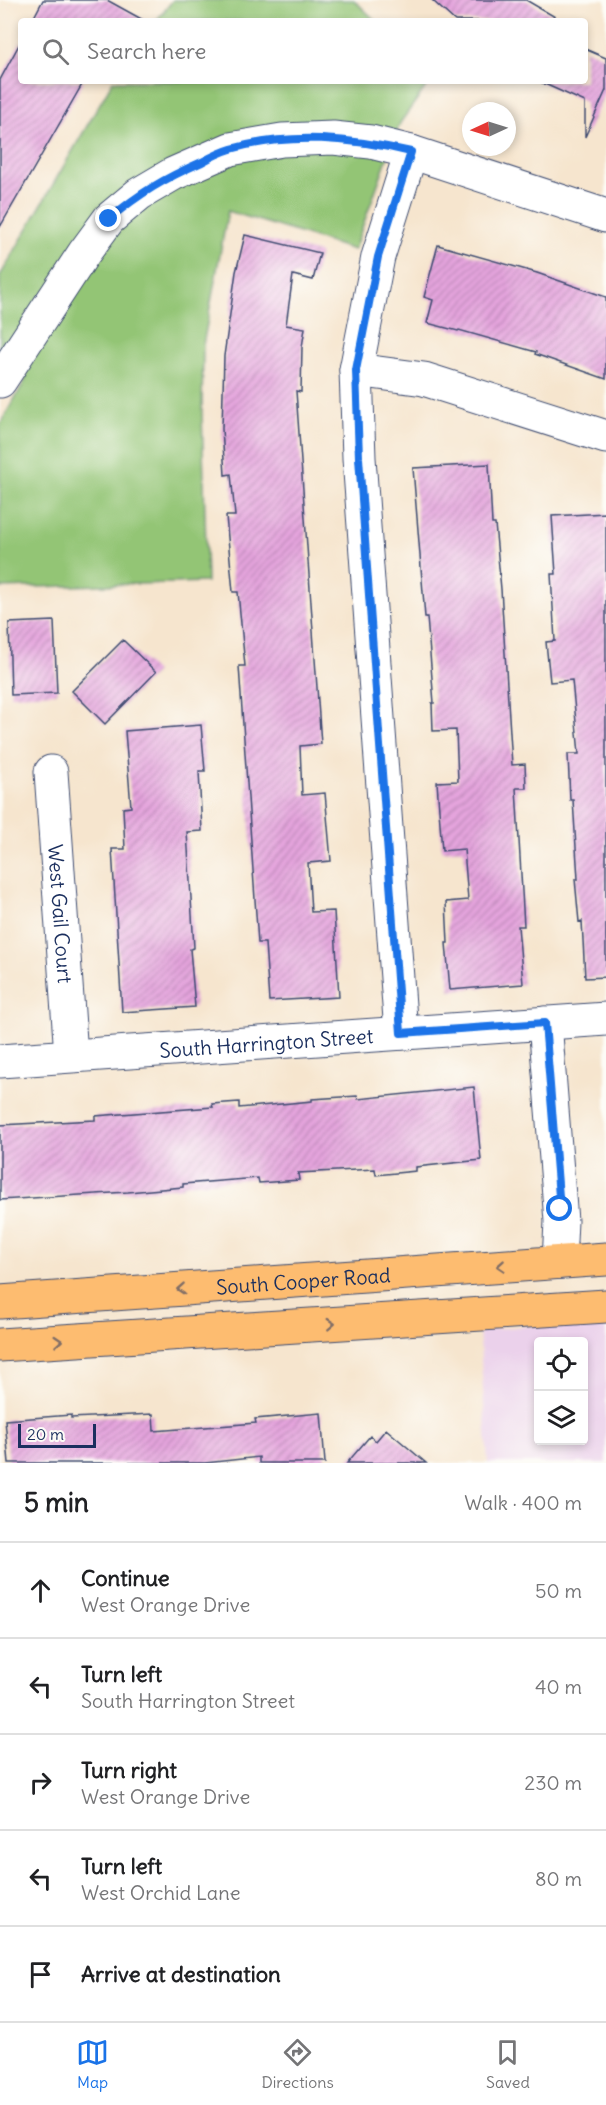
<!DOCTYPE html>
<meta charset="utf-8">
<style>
body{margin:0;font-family:Delius,sans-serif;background:#f2f2f2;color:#202124}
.controls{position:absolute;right:18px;bottom:18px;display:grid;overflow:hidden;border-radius:6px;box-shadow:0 3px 9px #0003}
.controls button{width:54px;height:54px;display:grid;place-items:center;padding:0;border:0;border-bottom:2px solid #e0e0e0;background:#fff;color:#202124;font:30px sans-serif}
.compass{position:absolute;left:462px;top:102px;width:54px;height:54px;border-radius:50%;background:#fff;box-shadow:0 3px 9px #0003;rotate:266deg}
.scale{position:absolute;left:18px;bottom:15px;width:78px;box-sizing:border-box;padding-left:6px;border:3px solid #1b2f5e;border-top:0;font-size:16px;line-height:21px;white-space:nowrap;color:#1b2f5e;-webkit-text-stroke:4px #fdfcf7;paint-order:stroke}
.stop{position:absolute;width:18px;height:18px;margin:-14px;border:4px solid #1a73e8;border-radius:50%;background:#fff}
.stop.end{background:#1a73e8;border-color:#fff;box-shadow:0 2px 6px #0008}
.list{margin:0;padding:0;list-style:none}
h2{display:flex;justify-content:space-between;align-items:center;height:78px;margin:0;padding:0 24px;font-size:26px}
h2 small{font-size:20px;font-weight:400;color:#757577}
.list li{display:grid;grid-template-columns:39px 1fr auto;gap:18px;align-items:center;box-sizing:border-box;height:96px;padding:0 24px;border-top:2px solid #e0e0e0}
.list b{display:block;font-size:22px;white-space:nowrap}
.list p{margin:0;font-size:20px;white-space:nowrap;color:#757577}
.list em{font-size:20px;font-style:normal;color:#757577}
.icon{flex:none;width:33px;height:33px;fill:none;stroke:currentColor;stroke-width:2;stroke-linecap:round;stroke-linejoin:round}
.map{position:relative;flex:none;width:606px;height:1463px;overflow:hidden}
.search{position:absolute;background:#fff;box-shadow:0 3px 9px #0003;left:18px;right:18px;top:18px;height:66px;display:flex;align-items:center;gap:15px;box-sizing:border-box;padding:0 21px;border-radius:6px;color:#757577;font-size:22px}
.sheet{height:558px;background:#fff}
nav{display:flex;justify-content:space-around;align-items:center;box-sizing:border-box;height:84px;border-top:2px solid #e0e0e0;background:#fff;font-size:16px;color:#757577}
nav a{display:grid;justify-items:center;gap:3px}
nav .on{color:#1a73e8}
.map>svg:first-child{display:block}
.built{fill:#ebd1eb;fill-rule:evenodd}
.green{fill:#93c575;stroke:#577a6a;stroke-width:1.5}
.building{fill:url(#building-hatch)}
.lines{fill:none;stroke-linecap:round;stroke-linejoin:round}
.minor-casing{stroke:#3c4a6f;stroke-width:35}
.major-casing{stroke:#3c4a6f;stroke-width:35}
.minor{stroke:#fff;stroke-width:33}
.major{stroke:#fdbc70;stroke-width:33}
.oneway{stroke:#816e66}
.route{stroke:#1a73e8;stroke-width:8}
.labels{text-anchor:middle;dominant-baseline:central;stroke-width:4.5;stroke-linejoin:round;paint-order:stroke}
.street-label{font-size:20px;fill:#1b2f5e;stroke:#fdfcf7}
</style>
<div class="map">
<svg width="606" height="1463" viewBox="0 0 606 1463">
<defs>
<pattern id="building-hatch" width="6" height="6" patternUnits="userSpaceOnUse" patternTransform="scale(1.5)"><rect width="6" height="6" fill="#e5a4dd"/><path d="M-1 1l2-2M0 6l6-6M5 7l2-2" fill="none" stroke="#b986b6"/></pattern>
</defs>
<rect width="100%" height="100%" fill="#fdfcf7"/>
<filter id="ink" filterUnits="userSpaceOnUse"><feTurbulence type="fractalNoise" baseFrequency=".0167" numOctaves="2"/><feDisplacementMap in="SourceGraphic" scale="12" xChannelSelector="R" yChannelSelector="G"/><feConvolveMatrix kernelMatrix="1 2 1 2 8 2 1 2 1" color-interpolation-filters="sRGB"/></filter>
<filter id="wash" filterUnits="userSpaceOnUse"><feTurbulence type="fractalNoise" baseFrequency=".008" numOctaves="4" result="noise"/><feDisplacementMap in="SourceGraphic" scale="24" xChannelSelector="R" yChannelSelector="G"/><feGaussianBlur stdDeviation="1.35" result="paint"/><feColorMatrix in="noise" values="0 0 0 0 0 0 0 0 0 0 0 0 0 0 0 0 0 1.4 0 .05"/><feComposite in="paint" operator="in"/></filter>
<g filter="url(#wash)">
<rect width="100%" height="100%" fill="#f6e5ce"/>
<!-- built -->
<path class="built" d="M606,1320v143h-118l-9,-133zM538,1342h46v98h-46z"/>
<!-- green -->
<path class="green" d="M173,0h181l22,21h-220z
M113,81h317l-30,42 -46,127 -126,-39 -25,134 -1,67 5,170 -207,6v-164l26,-45 -26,-17v-86z"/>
<g id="blocks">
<!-- building -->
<path class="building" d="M43,0h64l38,21h-113z
M432,0h94l36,21h-107z
M21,41v40h63l-84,146v-147z
M585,49l21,9v32l-21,47v-35l-47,-21h47z
M245,235l75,18 -7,27 -20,-5 -7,50 19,3 -3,19 -1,45 -5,-1 25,353 -21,2 2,49 23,-2 6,68 -23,2 3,49 23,-1 5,86 -70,4 -4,-58h-7l-19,-277h6l-7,-74h-5l-7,-76h9l-4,-42 -6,1 -3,-46 2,-73 12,-84z
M438,245l99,28 69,24v82l-71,-25 1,-2 -77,-22 -1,1 -31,-8 6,-23 -9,-3z
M489,464l3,60h3l6,65 11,176 13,-1 1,24h-10l8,138h-6l5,58 -73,6 -4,-47h2l-2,-41 22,-2 -4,-51 -22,2 -5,-69 21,-1 -2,-51 -23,1 -1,-28h2l-7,-86h-2l-12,-149z
M606,513v464l-21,1 -3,-57 -3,1 -4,-43h3l-5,-79h-3l-2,-46h11l-7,-74 -22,2 -4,-40 9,-1 -4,-67h5l-4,-58z
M54,621l3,72 -46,2 -2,-72z
M123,640l33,32 -51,52 -33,-33z
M201,725l4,46h-6l3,60 -15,1 7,116 -4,1 5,58 -73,5 -10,-163h13l-2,-41 8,-1 -6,-76z
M474,1087l7,73 -65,7v4l-40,4 -1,-6 -77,4 1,7 -40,3 -1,-5 -75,6v3l-55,5 -128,8v-75l95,-5v-4l118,-9 -1,-3 27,-2v6l73,-7v-2l45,-3 1,3z
M321,1413l4,50h-66v-6l-54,6h-196l-4,-43 66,-5v3l82,-4 1,17 102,-8 -1,-4z
M386,1429l40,34h-79l23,-27 6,5z"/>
</g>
</g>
<g filter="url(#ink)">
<use href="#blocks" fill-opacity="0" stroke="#3c4a6f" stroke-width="1.5"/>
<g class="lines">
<defs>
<g id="minor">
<path d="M356,370l68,9 182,58"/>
<path d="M0,381l84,-128 25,-34 30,-25 34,-20 57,-25 52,-9 51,-2 38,4 40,10 195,64"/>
<path id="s1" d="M51,772l20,283"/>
<path d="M545,1023l16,198 -2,41"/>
<path d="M401,1033l-42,-575 -3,-88 22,-113 33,-105"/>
<path id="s2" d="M0,1061l606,-42"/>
</g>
<g id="major">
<path id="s3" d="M0,1302l606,-43"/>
<path d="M0,1345l606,-39"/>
</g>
</defs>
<!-- minor casing -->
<use href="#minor" class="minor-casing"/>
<!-- major casing -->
<use href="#major" class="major-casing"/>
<!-- minor -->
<use href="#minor" class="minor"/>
<!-- major -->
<use href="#major" class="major"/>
</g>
<!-- one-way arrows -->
<defs><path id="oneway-chevron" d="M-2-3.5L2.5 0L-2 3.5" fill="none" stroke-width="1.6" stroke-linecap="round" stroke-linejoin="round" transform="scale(1.5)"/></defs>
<g class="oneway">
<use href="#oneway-chevron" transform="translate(501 1266) rotate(176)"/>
<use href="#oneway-chevron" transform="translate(181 1289) rotate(176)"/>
<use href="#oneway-chevron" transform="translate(331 1324) rotate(-3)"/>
<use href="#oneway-chevron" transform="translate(58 1341) rotate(-4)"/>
</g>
</g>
<g class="lines" filter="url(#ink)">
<!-- route -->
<path class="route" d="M109,219c31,-26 56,-41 93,-57 9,-5 19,-10 29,-13 60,-17 121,-11 180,3l-33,105 -22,113 3,88 42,575 144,-10 15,186"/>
</g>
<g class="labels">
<!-- street labels -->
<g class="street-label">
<text stroke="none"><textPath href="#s1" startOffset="142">West Gail Court</textPath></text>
<text stroke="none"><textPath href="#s2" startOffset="267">South Harrington Street</textPath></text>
<text stroke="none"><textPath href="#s3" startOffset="304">South Cooper Road</textPath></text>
</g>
</g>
</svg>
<div class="controls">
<button><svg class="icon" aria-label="locate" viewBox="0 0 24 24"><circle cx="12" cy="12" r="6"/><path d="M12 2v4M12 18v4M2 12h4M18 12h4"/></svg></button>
<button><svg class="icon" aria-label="layers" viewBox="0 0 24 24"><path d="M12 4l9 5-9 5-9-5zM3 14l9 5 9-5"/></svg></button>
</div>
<svg class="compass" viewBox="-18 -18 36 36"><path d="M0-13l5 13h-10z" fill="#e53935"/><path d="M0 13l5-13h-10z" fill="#757577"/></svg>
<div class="scale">20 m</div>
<div class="stop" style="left:560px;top:1209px"></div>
<div class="stop end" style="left:109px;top:219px"></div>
<div class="search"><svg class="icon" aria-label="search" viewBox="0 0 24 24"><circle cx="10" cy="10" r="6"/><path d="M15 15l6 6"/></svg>Search here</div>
</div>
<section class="sheet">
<h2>5 min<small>Walk · 400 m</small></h2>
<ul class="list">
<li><svg class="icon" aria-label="ahead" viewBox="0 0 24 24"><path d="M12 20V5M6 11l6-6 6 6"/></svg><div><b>Continue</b><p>West Orange Drive</p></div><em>50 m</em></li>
<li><svg class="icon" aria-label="left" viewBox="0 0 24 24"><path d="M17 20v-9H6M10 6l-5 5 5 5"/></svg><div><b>Turn left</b><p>South Harrington Street</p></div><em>40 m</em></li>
<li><svg class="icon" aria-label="right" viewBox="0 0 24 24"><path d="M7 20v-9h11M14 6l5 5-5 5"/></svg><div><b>Turn right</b><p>West Orange Drive</p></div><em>230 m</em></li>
<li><svg class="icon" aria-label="left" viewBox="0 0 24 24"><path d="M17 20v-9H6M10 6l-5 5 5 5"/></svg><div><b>Turn left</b><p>West Orchid Lane</p></div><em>80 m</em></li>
<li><svg class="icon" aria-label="arrive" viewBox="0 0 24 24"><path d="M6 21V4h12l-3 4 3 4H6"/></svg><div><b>Arrive at destination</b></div></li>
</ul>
</section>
<nav>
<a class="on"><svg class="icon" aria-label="map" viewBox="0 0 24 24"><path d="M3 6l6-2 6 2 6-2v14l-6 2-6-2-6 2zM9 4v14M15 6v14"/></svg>Map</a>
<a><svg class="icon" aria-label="directions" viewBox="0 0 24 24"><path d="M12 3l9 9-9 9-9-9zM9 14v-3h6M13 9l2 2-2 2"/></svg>Directions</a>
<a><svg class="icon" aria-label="saved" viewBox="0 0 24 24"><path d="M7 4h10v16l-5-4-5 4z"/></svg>Saved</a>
</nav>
